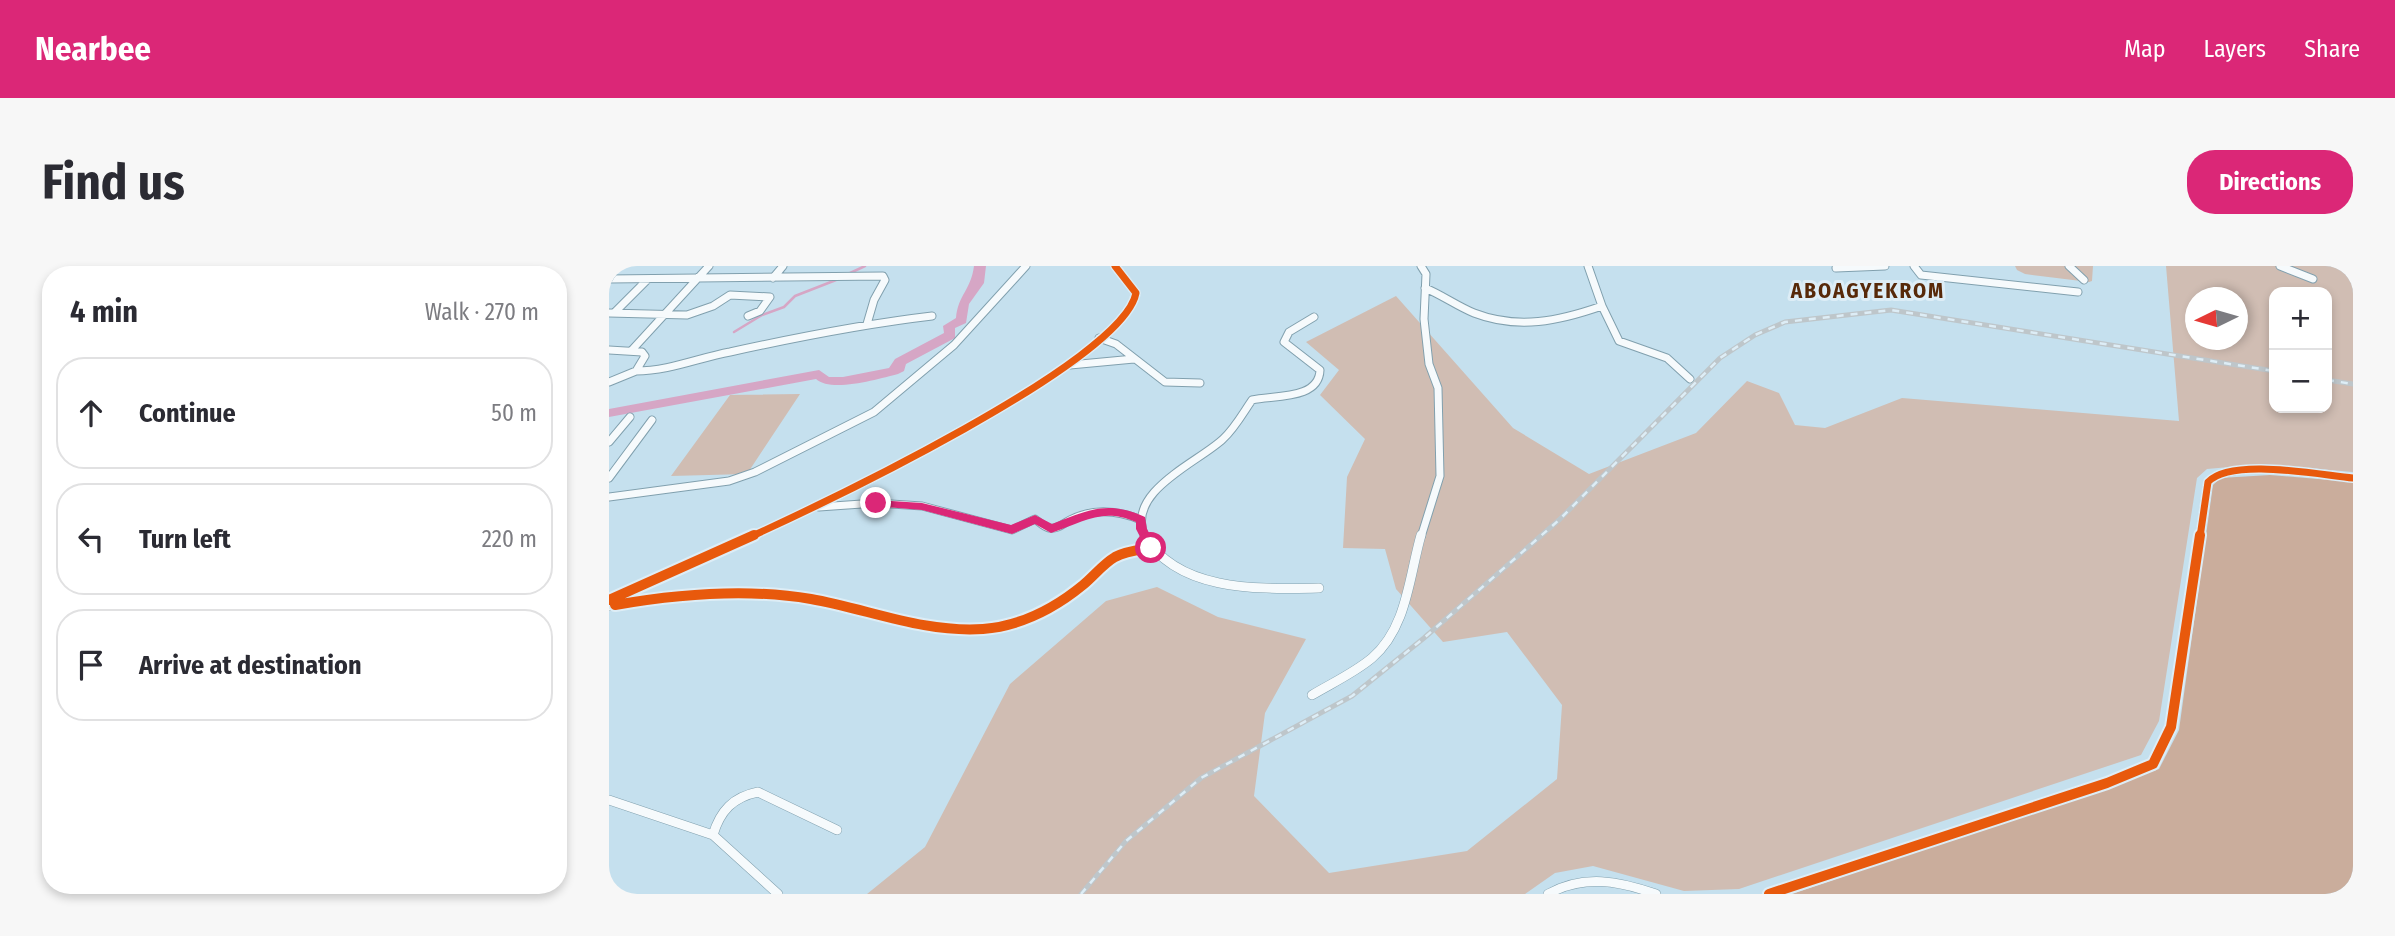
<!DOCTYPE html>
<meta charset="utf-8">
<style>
body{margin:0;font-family:"Fira Sans Condensed",sans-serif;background:#f7f7f7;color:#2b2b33}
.controls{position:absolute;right:21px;top:21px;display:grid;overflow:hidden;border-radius:14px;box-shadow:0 4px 10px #0003}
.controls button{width:63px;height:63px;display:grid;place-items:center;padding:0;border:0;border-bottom:2px solid #e1e1e2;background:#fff;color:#2b2b33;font:35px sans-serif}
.compass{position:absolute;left:1576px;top:21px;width:63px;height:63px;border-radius:50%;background:#fff;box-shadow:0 4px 10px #0003;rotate:265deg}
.stop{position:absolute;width:21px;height:21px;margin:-16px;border:5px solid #db2777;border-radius:50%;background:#fff}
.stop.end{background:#db2777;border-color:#fff;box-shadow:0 2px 7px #0008}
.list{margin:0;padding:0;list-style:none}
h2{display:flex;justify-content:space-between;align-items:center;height:91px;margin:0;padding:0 28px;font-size:30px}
h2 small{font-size:23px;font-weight:400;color:#7c7c81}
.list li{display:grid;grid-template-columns:46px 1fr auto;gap:21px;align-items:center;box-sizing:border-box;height:112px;margin:0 14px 14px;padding:0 14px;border:2px solid #e1e1e2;border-radius:28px}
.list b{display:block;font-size:26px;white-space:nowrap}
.list em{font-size:23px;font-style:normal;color:#7c7c81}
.icon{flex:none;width:38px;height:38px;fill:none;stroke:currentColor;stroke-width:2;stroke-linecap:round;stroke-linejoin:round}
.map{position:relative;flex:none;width:1744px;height:628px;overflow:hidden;border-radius:28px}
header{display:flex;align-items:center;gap:42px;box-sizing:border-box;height:98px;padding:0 35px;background:#db2777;color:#fff}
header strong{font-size:33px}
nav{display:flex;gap:38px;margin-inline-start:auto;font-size:24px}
.intro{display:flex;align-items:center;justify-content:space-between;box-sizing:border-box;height:168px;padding:0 42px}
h1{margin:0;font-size:49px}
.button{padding:18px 32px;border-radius:28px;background:#db2777;color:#fff;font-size:24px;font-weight:700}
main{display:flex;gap:42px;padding:0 42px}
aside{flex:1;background:#fff;border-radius:28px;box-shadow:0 4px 10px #0003}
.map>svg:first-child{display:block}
.green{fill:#d0bdb3;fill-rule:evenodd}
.forest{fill:#caad9c}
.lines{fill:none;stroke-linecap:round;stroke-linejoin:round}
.stream{stroke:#d6a6c5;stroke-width:2.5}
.river{fill:#d6a6c5;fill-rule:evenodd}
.minor-far1-casing{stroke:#81a0ae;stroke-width:9}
.minor-casing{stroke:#81a0ae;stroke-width:10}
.minor-far1{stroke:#f6fafc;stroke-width:7}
.minor{stroke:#f6fafc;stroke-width:9}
.rail-casing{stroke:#bec6ca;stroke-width:5}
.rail{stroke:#ddedf6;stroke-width:2.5;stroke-dasharray:7;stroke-linecap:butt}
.cycleway-far1-casing{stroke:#ddedf6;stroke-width:10}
.cycleway-casing{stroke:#ddedf6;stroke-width:14}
.cycleway-far1{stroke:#e8590c;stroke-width:7}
.cycleway{stroke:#e8590c;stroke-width:10}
.route{fill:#db2777}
.labels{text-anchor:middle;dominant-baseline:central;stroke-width:6;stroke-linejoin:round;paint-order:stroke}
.far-district-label{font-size:21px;font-weight:bold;letter-spacing:2px;fill:#572909;stroke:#ddedf6}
</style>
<header>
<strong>Nearbee</strong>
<nav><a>Map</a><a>Layers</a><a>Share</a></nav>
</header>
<div class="intro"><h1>Find us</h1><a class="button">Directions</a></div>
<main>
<aside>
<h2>4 min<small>Walk · 270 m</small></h2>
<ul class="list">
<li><svg class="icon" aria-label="ahead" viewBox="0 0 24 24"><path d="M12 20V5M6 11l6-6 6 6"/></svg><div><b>Continue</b></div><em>50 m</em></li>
<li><svg class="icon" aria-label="left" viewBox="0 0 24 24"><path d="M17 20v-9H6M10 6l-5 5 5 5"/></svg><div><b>Turn left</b></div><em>220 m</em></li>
<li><svg class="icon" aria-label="arrive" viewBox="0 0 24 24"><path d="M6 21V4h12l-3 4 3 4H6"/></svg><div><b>Arrive at destination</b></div></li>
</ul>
</aside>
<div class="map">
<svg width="1744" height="628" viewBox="0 0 1744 628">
<rect width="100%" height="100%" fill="#c5e0ee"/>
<!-- green -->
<path class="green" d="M1406,0h78l-1,15 -3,1 -64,-8 -8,-4z
M1557,0h187v206l-90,-8 -56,5 -10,9 -38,243 -18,34 -402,134 -55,2 -91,-25 -38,7 -30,21h-658l58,-47 85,-163 96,-83 51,-14 61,30 88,22 -41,74 -11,83 75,77 138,-22 90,-72 5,-74 -55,-73 -64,10 -47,-53 -11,-40 -42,-1 4,-71 18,-38 -45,-44 19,-25 -33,-28 90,-46 117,132 76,46 107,-41 51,-52 32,12 16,32 30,3 77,-30 277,23zM1665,26h53v116h-53zM1587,32h42v42h-42z
M191,128l-53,80 -76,2 59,-81z"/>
<!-- forest -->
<path class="forest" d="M1661,209l83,7v412h-561l367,-125 20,-39 34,-245 7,-7z"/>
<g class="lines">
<!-- stream -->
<path class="stream" d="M239,8l17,-8
M125,66l28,-17 22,-8 11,-11 41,-16"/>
<!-- river -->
<path class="river" d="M365,0h12l-2,17 -15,21 -3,19 -11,5v10l-49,26 -2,7 -6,3c-20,5 -67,19 -82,5l-207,38v-8l210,-39 10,7h14l46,-9 6,-9 49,-26 -1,-7 13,-8c2,-23 15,-28 18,-52z"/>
<defs>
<path id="minor-far1" d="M979,0l14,40 17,35 48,17 23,21
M1305,0l7,9 157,17
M1460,0l15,14
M1671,0l33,13
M1227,2l49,-2
M164,12l10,-12
M0,13l274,-3 2,4 -11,20 -7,24
M816,22c17,7 32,18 49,25 44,17 85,8 128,-7
M0,47l78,2 26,-9 17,-11 40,2 -10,14 -12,5
M5,47l34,-34
M490,72l17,6 49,38 35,1
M0,84l33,2 3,4 -9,15 -27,11
M22,85l78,-85
M461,99l64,-6
M27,105c33,0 62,-13 94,-19 68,-15 134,-28 202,-36
M0,176l21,-25
M0,212l43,-58
M0,231l120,-16 26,-9 119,-60 80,-67 72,-79
M210,241l57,-4 46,3 90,24 23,-11c4,3 9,8 14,9 8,2 15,-5 21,-8 23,-12 47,-10 71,0
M141,271c70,-32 373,-175 386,-244l-21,-27
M536,271c-21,-45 54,-75 78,-98 12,-11 20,-26 29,-39 22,-5 67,0 68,-30l-36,-28 5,-10 25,-15
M812,271l19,-61 -2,-88 -9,-24 -5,-45 2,-45 -5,-8
M1591,271l8,-55c23,-25 112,-7 145,-4"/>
<path id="minor" d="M535,269c34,58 117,54 175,53
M0,334l145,-65
M0,340c65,-12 135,-18 201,-7 57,10 113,34 172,30 38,-3 73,-20 101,-44 11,-9 20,-21 32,-28 11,-6 24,-7 36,-9
M703,429c20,-12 42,-22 60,-37 35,-30 37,-81 49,-123
M0,534l104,35 65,59
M104,569c7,-24 20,-38 45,-43l79,38
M939,628c36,-20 71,-13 108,0
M1160,628l338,-111 46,-19 18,-37 29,-192"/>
</defs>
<!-- minor-far1 casing -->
<use href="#minor-far1" class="minor-far1-casing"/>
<!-- minor casing -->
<use href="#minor" class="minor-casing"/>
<!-- minor-far1 -->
<use href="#minor-far1" class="minor-far1"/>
<!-- minor -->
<use href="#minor" class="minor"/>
<defs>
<path id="rail" d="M1718,114l26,4
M472,628l45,-53 75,-63 151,-82 72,-58 135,-118 161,-162 35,-23 30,-13 106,-12 383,61"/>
</defs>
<!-- rail casing -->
<use href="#rail" class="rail-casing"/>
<!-- rail -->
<use href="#rail" class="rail"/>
<defs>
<path id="cycleway-far1" d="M141,271c70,-32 373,-175 386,-244l-21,-27
M1591,271l8,-55c23,-25 112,-7 145,-4"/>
<path id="cycleway" d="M0,334l145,-65
M6,339c63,-11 132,-17 196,-6 57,10 112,34 172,30 37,-3 72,-21 100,-44 11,-9 20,-21 32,-28 11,-6 24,-7 36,-9
M1160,628l338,-111 46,-19 18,-37 29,-192"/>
</defs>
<!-- cycleway-far1 casing -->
<use href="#cycleway-far1" class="cycleway-far1-casing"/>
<!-- cycleway casing -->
<use href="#cycleway" class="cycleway-casing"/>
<!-- cycleway-far1 -->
<use href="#cycleway-far1" class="cycleway-far1"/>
<!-- cycleway -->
<use href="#cycleway" class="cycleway"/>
</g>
<!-- route -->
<path class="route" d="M267,234l46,3 89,22 24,-10 17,9c37,-14 55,-24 93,-7l2,12 10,19 -6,4 -4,-2 -11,-21v-7c-34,-15 -52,0 -85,11l-16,-9 -23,10 -90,-24 -49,-4 -2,-3z"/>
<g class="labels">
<!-- far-district labels -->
<g class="far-district-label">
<text x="1259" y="25">ABOAGYEKROM</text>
</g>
</g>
</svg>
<div class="controls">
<button>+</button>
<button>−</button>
</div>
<svg class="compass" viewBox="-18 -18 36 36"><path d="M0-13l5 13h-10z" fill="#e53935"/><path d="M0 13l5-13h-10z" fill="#7c7c81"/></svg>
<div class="stop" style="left:542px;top:282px"></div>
<div class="stop end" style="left:267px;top:237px"></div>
</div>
</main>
